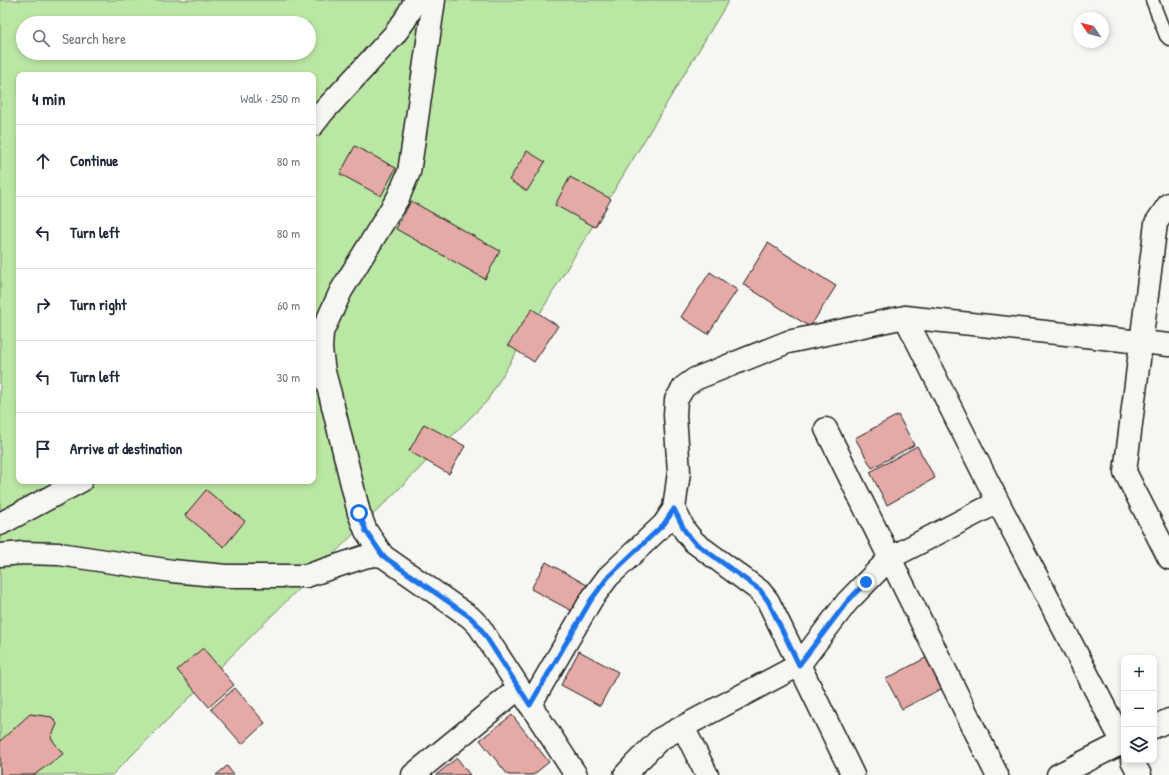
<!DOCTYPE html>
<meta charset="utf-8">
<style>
body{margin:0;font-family:"Patrick Hand",sans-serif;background:#f2f2f3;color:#1f2937}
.controls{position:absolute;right:12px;bottom:12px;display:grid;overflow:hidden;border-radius:8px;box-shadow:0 2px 6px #0003}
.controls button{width:36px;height:36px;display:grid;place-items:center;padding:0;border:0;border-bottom:1px solid #e0e1e3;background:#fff;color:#1f2937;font:20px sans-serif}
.compass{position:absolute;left:1073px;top:12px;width:36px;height:36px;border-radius:50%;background:#fff;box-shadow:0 2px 6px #0003;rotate:305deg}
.stop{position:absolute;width:12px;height:12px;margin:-9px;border:3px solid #1a73e8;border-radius:50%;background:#fff}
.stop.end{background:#1a73e8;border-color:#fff;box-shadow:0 1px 4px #0008}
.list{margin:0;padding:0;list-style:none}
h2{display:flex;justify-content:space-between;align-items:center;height:52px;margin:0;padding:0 16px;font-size:17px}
h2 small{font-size:13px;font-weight:400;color:#747a83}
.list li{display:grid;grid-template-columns:26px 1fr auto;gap:12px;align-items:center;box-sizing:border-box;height:72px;padding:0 16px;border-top:1px solid #e0e1e3}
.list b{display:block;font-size:15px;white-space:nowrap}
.list em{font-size:13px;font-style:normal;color:#747a83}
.icon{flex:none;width:22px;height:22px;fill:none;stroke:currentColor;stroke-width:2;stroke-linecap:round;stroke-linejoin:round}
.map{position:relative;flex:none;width:1169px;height:775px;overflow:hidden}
.search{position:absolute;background:#fff;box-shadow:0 2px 6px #0003;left:16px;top:16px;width:300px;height:44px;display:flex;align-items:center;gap:10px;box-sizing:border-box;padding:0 14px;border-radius:22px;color:#747a83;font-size:15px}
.panel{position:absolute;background:#fff;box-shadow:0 2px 6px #0003;left:16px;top:72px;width:300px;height:412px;border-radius:8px}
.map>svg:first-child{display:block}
.green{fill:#bbe7a4;stroke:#6c8260;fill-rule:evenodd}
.building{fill:#e5aaa6;stroke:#1c1c1c}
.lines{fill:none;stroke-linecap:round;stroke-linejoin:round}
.lane-casing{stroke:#1c1c1c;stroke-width:15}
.street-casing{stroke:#1c1c1c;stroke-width:25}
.lane{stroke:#f6f6f2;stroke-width:12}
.street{stroke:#f6f6f2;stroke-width:22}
.route{stroke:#1a73e8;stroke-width:5}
</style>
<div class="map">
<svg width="1169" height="775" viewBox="0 0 1169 775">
<rect width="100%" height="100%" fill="#f6f6f2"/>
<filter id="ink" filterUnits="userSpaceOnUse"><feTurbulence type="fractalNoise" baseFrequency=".025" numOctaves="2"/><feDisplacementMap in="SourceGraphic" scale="8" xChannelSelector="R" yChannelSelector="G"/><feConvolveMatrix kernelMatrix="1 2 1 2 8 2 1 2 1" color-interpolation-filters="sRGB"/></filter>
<g filter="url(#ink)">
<!-- green -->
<path class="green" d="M0,0h729l-242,401 -375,374h-112zM23,23h286v30h-286zM19,75h294v406h-294z"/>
<!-- building -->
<path class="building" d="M355,146l41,22 -15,28 -41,-22z
M527,151l18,11 -18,29 -18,-11z
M570,177l41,22 -16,28 -40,-22z
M411,201l89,50 -15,28 -89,-50z
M768,243l68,43 -26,41 -67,-43z
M710,272l27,18 -29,44 -27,-17z
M532,309l26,17 -24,36 -26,-17z
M898,415l16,30 -42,23 -17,-30z
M424,424l41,22 -16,28 -40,-23z
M917,446l18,32 -48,27 -17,-33z
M206,490l39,31 -21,26 -39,-32z
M546,562l41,23 -15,26 -41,-22z
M203,648l31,37 -25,22 -32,-37z
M579,651l39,21 -18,34 -39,-21z
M933,654l16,31 -47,24 -16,-30z
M235,688l30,35 -23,21 -31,-35z
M30,714l22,3 5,7 -6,14 12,16 -29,21h-34v-34z
M512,715l37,47 -16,13h-25l-28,-35z
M457,758l13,17h-34z
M227,766l7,9h-18z"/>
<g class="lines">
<defs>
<path id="lane" d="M1152,0l14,36 3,3"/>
<path id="street" d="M313,125l10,-13 71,-77 11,-15 11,-20
M1169,204l-13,19 -31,249 44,86
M905,317l93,185 126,243
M826,429l171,346
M674,509l11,22 9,11 66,49 8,10 85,174
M0,524l81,-43
M0,555l23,-2 36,1 113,17 54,5h80l58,-19 11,-2 8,1 87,61 9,9 97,149
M383,556l-17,-25 -7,-18 -29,-119 -6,-22 -3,-23 1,-17 19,-41 57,-93 11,-26 4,-26 21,-146
M530,705l61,-105 17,-23 56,-53 10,-15 5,-37 -4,-57 1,-15 8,-13 11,-8 93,-37 117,-25 264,28
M683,727l24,48
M1154,727l15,-7
M1132,760l8,15
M413,775l106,-87
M625,775l9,-10 26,-26 139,-74 48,-63 43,-44 108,-56
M1058,775l66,-33"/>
</defs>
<!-- lane casing -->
<use href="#lane" class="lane-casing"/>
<!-- street casing -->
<use href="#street" class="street-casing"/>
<!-- lane -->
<use href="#lane" class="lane"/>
<!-- street -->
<use href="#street" class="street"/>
</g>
</g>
<g class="lines" filter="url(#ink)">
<!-- route -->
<path class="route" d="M359,513l7,18 17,25 87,61 9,9 51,79 61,-105 17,-23 56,-53 10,-15 11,22 9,11 66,48 8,11 31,64 48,-63 19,-20"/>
</g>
</svg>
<div class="controls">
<button>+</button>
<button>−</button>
<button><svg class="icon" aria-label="layers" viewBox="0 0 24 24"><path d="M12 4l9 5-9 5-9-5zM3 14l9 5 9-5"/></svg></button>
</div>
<svg class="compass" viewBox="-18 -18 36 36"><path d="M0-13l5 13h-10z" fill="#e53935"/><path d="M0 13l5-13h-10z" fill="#747a83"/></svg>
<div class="stop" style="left:359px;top:513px"></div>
<div class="stop end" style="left:866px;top:582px"></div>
<div class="search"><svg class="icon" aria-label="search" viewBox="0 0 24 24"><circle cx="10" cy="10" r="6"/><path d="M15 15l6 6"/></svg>Search here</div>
<section class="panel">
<h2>4 min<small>Walk · 250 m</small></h2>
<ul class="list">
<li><svg class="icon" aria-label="ahead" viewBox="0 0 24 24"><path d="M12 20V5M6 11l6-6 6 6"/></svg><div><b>Continue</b></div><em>80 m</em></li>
<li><svg class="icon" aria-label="left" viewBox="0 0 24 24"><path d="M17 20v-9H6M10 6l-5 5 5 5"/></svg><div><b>Turn left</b></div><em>80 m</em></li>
<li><svg class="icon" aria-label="right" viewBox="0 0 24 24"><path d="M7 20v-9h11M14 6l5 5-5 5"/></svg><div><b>Turn right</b></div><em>60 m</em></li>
<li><svg class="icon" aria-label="left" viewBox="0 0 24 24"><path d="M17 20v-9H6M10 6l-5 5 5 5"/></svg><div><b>Turn left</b></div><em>30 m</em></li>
<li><svg class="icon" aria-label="arrive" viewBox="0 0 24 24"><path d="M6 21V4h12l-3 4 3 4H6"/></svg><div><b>Arrive at destination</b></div></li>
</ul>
</section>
</div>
